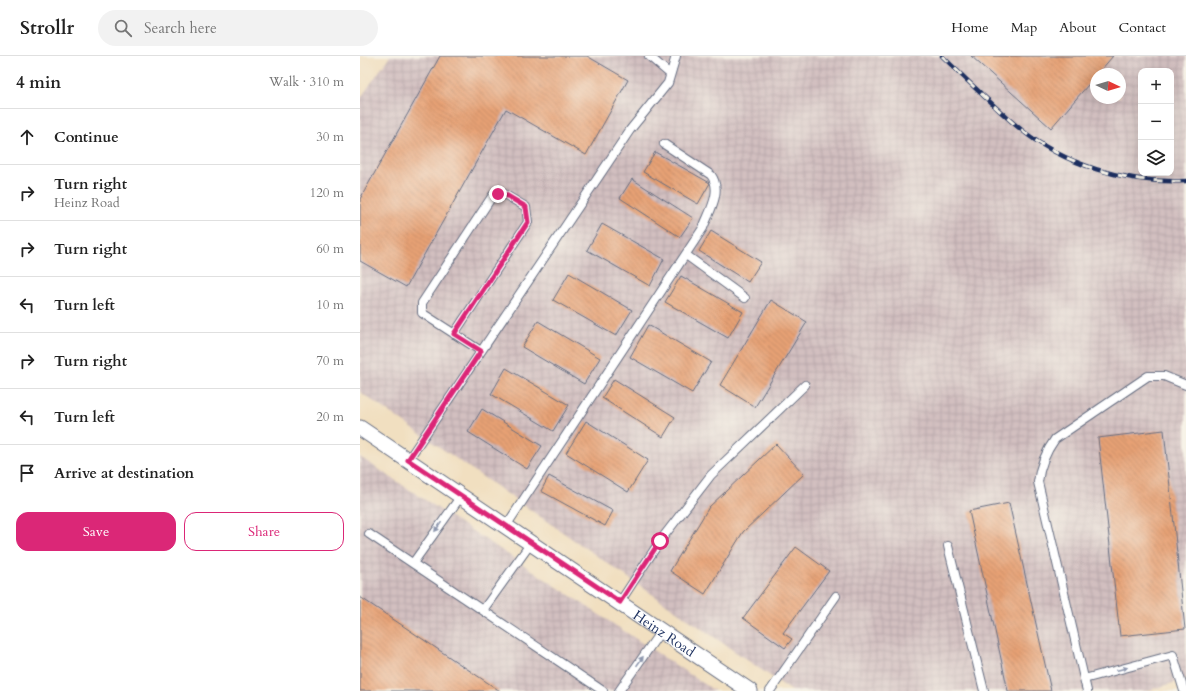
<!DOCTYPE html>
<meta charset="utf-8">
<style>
body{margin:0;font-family:Cardo,serif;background:#f2f2f2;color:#222}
.controls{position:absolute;right:12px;top:12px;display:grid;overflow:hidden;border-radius:8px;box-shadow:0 4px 16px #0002}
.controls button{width:36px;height:36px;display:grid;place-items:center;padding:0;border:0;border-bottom:1px solid #e0e0e0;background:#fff;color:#222;font:20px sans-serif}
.compass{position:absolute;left:730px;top:12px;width:36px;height:36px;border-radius:50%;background:#fff;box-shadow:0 4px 16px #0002;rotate:94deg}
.stop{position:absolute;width:12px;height:12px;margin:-9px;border:3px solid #db2777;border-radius:50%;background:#fff}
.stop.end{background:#db2777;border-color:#fff;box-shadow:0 1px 4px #0008}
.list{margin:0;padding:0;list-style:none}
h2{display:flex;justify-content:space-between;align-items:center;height:52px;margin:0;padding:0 16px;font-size:17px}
h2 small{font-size:13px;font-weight:400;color:#767676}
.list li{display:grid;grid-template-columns:26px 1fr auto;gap:12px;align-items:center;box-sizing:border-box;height:56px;padding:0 16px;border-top:1px solid #e0e0e0}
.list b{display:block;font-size:15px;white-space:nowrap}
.list p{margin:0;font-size:13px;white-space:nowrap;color:#767676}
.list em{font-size:13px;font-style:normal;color:#767676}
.actions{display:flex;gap:8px;padding:12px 16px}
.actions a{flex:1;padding:9px 0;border:1px solid #db2777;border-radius:12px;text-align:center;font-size:14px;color:#db2777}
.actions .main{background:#db2777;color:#fff}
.icon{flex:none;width:22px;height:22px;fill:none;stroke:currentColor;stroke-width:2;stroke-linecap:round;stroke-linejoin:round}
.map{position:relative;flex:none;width:826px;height:635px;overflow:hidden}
header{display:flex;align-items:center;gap:24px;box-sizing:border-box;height:56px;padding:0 20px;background:#fff;border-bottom:1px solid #e0e0e0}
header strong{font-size:19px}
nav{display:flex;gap:22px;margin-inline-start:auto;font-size:14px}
.search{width:280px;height:36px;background:#f2f2f2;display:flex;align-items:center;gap:10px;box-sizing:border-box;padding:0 14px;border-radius:22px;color:#767676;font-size:15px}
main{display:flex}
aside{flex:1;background:#fff}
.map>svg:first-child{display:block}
.industrial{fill:url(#industrial-grid);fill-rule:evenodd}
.building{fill:url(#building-back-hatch)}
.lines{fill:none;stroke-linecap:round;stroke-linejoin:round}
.service-casing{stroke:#666d80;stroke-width:10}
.minor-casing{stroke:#666d80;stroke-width:17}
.service{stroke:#fff;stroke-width:8}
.minor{stroke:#fff;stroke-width:15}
.rail-casing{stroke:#1b2f5e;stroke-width:4.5}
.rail{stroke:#f7f3e8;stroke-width:3;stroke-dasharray:9;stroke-linecap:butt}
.oneway{fill:#8d97ae}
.route{stroke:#db2777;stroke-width:5}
.labels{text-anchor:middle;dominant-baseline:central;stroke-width:3.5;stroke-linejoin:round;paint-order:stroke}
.street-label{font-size:14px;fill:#1b2f5e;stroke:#f7f3e8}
</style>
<header>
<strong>Strollr</strong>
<div class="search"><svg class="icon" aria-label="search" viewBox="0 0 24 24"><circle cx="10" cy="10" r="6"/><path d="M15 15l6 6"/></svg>Search here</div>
<nav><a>Home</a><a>Map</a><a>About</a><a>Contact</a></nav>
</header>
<main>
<aside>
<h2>4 min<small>Walk · 310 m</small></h2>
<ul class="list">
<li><svg class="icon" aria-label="ahead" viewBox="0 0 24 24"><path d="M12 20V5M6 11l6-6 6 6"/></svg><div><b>Continue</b></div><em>30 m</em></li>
<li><svg class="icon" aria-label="right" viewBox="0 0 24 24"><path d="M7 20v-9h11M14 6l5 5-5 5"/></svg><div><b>Turn right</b><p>Heinz Road</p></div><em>120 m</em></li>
<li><svg class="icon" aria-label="right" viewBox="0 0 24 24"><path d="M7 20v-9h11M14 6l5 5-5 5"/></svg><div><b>Turn right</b></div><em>60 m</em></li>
<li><svg class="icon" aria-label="left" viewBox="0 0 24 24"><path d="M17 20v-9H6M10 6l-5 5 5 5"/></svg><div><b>Turn left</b></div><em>10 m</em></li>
<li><svg class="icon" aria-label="right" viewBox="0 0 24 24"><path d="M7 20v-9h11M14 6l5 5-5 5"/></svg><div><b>Turn right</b></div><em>70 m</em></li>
<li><svg class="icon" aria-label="left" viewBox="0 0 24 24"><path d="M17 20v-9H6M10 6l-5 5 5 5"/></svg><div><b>Turn left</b></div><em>20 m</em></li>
<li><svg class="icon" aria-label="arrive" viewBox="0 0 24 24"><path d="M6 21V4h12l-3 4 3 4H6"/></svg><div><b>Arrive at destination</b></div></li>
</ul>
<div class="actions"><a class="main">Save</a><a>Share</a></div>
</aside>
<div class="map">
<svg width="826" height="635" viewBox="0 0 826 635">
<defs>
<pattern id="industrial-grid" width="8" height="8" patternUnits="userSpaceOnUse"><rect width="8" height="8" fill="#d2bfc0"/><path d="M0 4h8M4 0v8" fill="none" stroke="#b4a4a7"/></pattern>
<pattern id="building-back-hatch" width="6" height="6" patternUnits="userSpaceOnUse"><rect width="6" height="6" fill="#e7a174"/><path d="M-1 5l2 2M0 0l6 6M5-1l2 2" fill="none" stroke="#ba8462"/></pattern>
</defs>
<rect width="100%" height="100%" fill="#f7f3e8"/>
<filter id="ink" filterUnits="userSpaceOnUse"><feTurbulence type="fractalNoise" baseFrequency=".025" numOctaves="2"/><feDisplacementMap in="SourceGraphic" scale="8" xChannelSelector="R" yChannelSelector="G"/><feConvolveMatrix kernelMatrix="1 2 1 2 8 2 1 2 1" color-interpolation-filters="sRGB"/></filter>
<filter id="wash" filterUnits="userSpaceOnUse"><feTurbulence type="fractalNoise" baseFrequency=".012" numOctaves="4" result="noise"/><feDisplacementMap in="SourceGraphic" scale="16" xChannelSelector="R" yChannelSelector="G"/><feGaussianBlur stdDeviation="0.9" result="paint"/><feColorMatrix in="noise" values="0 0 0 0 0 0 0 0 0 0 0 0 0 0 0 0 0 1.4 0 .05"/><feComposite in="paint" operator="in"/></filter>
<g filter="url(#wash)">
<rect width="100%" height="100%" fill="#f1dfc0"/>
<!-- industrial -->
<path class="industrial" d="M30,0h796v623l-39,12h-355l-432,-299v-293zM781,15h30v102h-30zM736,18h24v24h-24z
M0,401l355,234h-355z"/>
<g id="blocks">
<!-- building -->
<path class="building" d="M80,0h147l41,24 -42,75 -80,-46 -100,178 -46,-26v-62z
M611,0h142l-62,72z
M295,96l55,31 -12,21 -55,-32z
M272,123l61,39 -13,19 -60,-39z
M242,168l62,35 -14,27 -63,-36z
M351,175l50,31 -13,20 -49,-31z
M209,217l63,37 -16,26 -63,-36z
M321,220l62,36 -15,26 -63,-36z
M411,244l36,22 -52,85 -35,-22z
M178,265l62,37 -16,26 -62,-37z
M288,269l63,37 -19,31 -62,-36z
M146,312l63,37 -16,26 -62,-37z
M254,323l61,38 -12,20 -61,-39z
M122,353l60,37 -15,23 -59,-37z
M226,365l62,39 -20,32 -62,-39z
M804,374l21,199 -65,7 -22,-198z
M416,388l28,30 -61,58 -38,62 -35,-23 39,-64z
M189,420l64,35 -8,15 -64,-35z
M649,447l42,188h-43l-39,-180z
M436,491l33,24 -46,62 9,6 -7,9 -42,-30z
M0,541l140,94h-140z"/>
</g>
</g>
<g filter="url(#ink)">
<use href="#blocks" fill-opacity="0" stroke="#666d80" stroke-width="1"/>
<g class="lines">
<defs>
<path id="service" d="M289,0l21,18
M326,199l59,43
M94,278l74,-112 -2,-15 -22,-13 -11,1 -71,108v10l59,38
M48,404l222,-330 38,-47 8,-27
M146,470l197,-298c6,-16 20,-37 8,-53l-47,-31
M9,478l234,157
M588,490l36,145
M53,507l48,-67
M260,546l40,-61 51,-66 94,-90
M123,554l48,-67
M724,623l89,-24 11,36
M259,635l42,-60
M410,635l66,-95
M727,635l-49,-209c2,-17 7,-29 17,-43l93,-63h16l22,9"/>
<g id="minor">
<path id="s1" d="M0,372l390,263"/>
</g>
</defs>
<!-- service casing -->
<use href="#service" class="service-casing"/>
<!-- minor casing -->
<use href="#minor" class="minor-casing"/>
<!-- service -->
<use href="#service" class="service"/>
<!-- minor -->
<use href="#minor" class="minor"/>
<defs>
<path id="rail" d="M582,0c25,24 50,49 76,71 45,38 109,57 168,54"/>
</defs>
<!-- rail casing -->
<use href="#rail" class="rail-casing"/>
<!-- rail -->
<use href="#rail" class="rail"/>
</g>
<!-- one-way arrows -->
<defs><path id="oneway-solid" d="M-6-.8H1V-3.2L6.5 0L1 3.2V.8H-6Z"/></defs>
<g class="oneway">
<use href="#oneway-solid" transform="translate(78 471) rotate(126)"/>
<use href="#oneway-solid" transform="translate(280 605) rotate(-55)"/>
<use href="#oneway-solid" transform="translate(762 613) rotate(-15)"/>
</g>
</g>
<g class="lines" filter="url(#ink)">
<!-- route -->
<path class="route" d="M138,138h6l22,13 2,15 -74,112 27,17 -73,109 212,142 40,-61"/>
</g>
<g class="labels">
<!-- street labels -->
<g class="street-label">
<text stroke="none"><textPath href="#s1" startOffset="367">Heinz Road</textPath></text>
</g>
</g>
</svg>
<div class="controls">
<button>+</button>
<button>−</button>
<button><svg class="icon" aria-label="layers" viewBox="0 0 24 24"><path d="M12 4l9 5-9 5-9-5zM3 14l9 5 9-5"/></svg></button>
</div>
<svg class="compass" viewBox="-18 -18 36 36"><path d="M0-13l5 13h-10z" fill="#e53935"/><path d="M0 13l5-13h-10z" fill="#767676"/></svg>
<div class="stop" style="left:300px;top:485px"></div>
<div class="stop end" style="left:138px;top:138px"></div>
</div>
</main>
